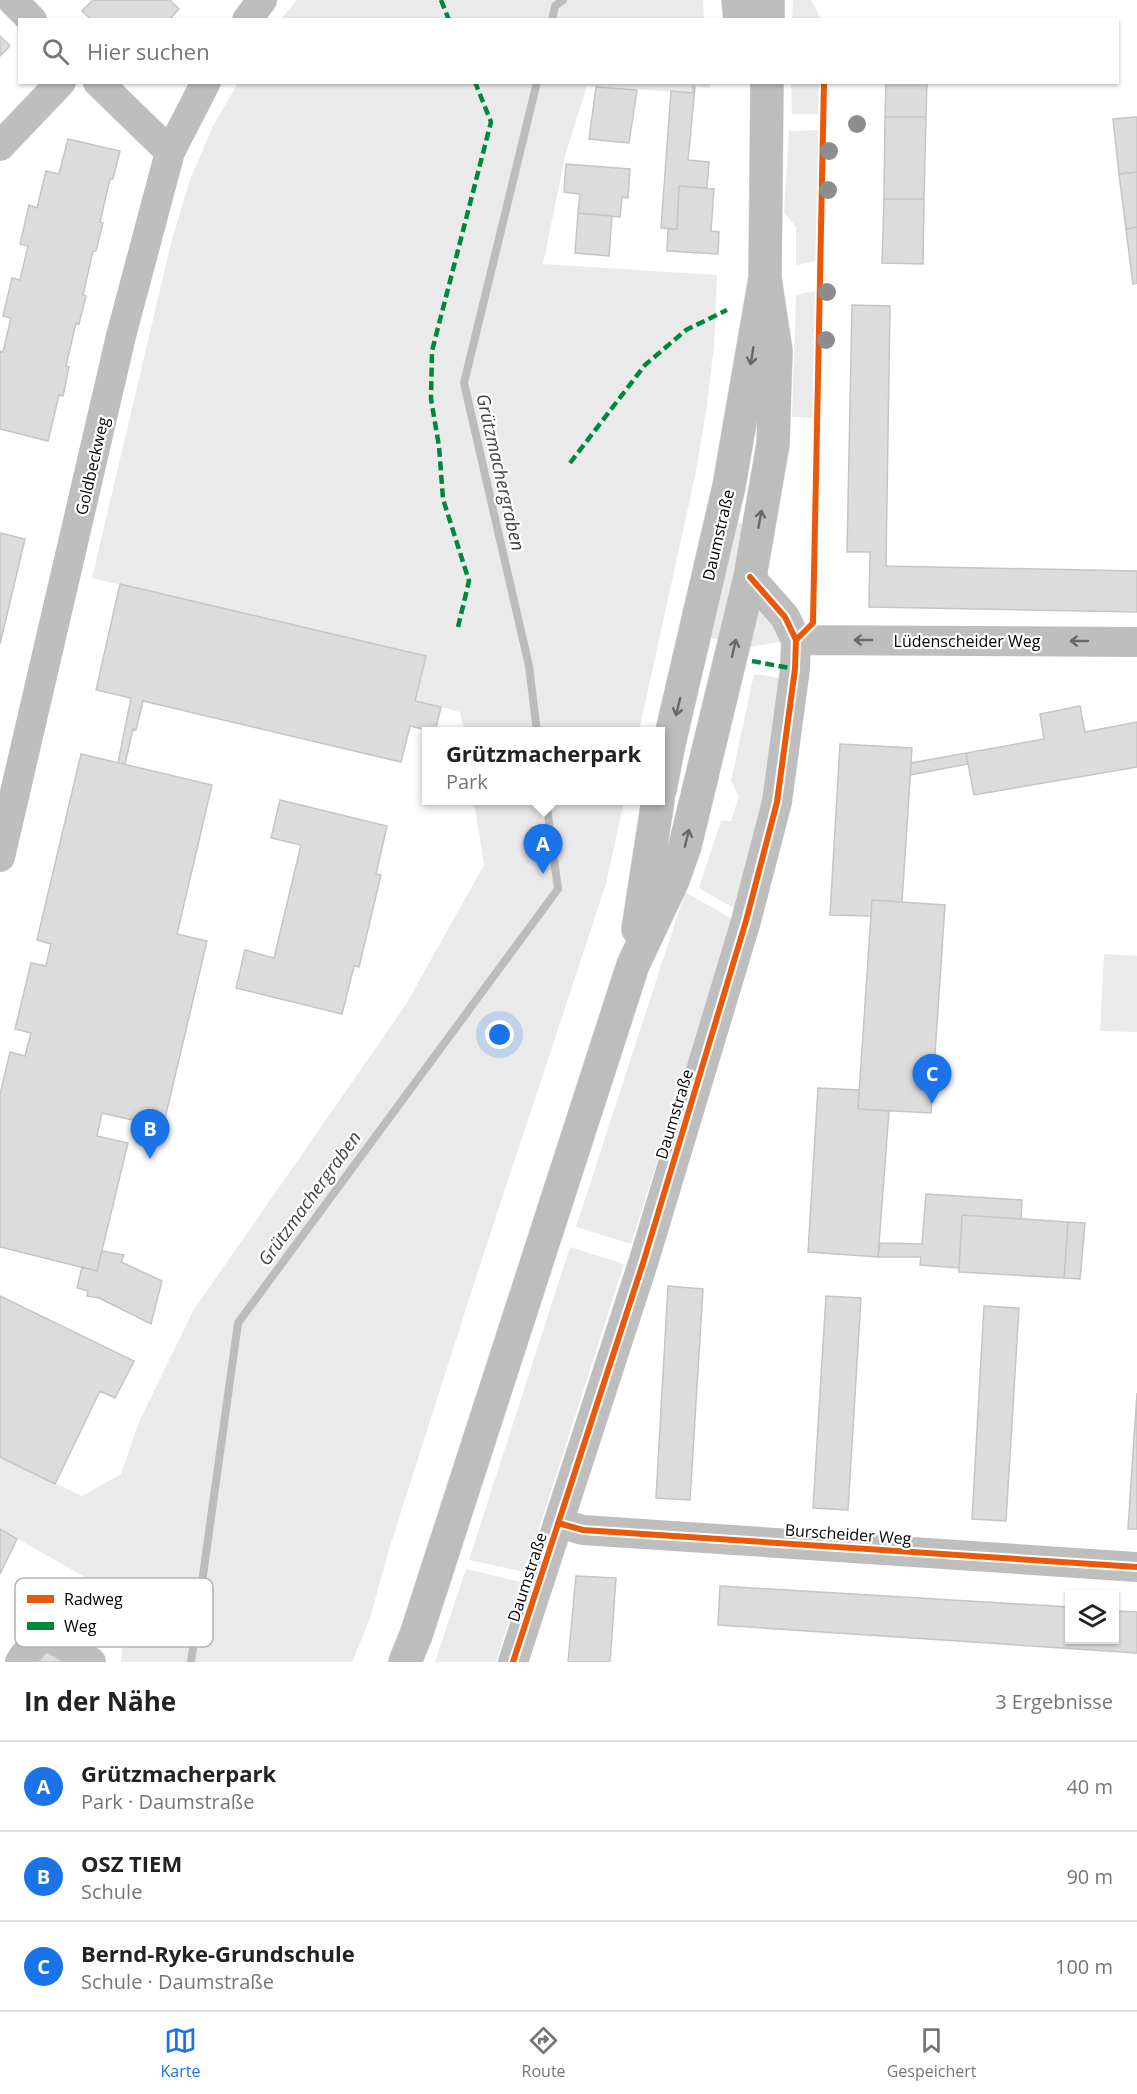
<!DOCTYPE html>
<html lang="de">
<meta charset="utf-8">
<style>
body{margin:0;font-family:"Open Sans",sans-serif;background:#f6f6f6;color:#222}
.controls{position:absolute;right:18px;bottom:18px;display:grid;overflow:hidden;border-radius:0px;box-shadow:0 2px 4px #0004}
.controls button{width:54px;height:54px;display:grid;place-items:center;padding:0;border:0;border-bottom:2px solid #e0e0e0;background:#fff;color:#222;font:30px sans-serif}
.you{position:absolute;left:500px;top:1035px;width:21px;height:21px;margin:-15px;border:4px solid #fff;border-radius:50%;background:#1a73e8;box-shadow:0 0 0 9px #1a73e833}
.badge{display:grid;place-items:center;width:39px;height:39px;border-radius:50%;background:#1a73e8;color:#fff;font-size:20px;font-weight:700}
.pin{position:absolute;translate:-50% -50px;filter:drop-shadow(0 2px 3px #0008)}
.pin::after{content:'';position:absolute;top:32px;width:21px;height:18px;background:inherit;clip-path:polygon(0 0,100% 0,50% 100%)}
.popup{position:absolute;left:422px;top:727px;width:243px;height:78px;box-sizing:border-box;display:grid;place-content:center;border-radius:0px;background:#fff;filter:drop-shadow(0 2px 4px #0005);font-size:20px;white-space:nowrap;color:#767676}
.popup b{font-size:22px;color:#222}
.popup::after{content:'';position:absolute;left:50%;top:100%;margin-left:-12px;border:12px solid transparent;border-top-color:#fff}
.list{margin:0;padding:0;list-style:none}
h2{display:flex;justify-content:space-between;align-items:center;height:78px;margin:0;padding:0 24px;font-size:26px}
h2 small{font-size:20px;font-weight:400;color:#767676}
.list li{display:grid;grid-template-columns:39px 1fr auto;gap:18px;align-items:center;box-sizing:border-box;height:90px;padding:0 24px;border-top:2px solid #e0e0e0}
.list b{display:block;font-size:22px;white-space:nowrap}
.list p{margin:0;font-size:20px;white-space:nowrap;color:#767676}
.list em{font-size:20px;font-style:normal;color:#767676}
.icon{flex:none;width:33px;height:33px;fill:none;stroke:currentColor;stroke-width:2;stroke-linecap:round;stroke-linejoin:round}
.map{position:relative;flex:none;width:1137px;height:1662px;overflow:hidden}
.search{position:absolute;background:#fff;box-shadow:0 2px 4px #0004;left:18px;right:18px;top:18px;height:66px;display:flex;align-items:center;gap:15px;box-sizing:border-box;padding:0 21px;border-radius:0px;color:#767676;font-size:22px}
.sheet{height:348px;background:#fff}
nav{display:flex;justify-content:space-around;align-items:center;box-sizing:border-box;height:84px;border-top:2px solid #e0e0e0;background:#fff;font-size:16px;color:#767676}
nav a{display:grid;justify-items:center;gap:3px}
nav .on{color:#1a73e8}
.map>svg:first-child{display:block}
.green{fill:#eaeaea}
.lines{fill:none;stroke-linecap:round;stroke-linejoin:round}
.stream{stroke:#bcbcbc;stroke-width:8}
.building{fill:#dcdcdc;stroke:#c5c5c5;stroke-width:1.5}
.major-casing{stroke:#dbdbdb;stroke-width:34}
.minor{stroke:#bebebe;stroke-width:30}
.major{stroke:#bdbdbd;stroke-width:33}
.quiet{stroke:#00873e;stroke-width:4.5;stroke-dasharray:9 4.5;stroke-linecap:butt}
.cycleway-casing{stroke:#fff;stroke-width:10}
.cycleway{stroke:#e8590c;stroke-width:6}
.tree{fill:#8d8d8d}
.oneway{stroke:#686868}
.labels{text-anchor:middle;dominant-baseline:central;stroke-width:4.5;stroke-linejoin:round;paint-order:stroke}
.street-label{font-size:16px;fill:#000;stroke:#fff}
.water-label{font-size:18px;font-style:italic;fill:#404040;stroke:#fff}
.key{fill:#fff;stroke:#b2b2b2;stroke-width:1.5}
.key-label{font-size:16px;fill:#000}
</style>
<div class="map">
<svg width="1137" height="1662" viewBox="0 0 1137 1662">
<rect width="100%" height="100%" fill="#fff"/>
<!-- green -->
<path class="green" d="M297,0h406l1,19h-423z
M793,0h18l10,19h-29z
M238,83h472v5l-17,-2v7l-106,-7 -21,66 -23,112 174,11 -3,72 -8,65 -11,64 -56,255h-175l-4,-19 -45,-11 11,-45 -334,-78 80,-339 18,-59 23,-54z
M791,83h28l-1,31h-26z
M821,130l-4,131 -21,4v-38l-12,-15 5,-81z
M815,291l-1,127 -22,-1 4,-122z
M735,522l11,3 -24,115 -12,-2z
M761,596l26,48 -7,-2 -31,5z
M754,674l30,5 -10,92 -37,139 -38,-22 22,-67h10l8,-25 -8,-15z
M474,801h150l-18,83 -128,387 -87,272 -22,78 -17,41h-231l5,-62 -126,-71v-72l82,39 39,-22 18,-52 54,-111 212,-305 79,-141z
M685,892l49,28 -103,324 -55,-17z
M1104,954l33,2v76l-37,-1z
M570,1247l54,17 -99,308 -56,-12z
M466,1569l55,13 -25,80h-61z"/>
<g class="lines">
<!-- stream -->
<path class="stream" d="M552,20l3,-14 8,-6
M537,82l-73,301 65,283 8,66
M191,1662l47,-339 320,-434 -12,-89"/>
</g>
<!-- building -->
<path class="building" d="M93,0h77l9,9 -10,11h-77l-10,-9z
M0,36l10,10 -10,10z
M886,82h41l-1,35h-41z
M693,86l2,1 -7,73 21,2 -2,26 -28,-2 -2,43 -16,-1 10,-137 22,2z
M596,87l41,3 -8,53 -40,-4z
M885,117h41l-2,82h-40z
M1137,117v55l-18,2 -6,-55z
M68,139l52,12 -7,28h-3l-10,43 3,1 -7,28h-3l-10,44 3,1 -7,28 -3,-1 -10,43 3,1 -6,29 -4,-1 -11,46 -48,-12v-78l3,1 8,-34 -8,-2 9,-38 8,2 8,-34 -8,-2 9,-39 8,3 9,-37 13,3z
M566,164l64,5 -2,29 -6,-1 -2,20 -42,-4 2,-19 -16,-2z
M1137,172v55l-11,2 -7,-55z
M679,186l35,3 -3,42 8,1 -1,22 -51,-3 1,-22h9z
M884,199h40l-1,65 -41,-1z
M578,213l34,3 -3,40 -34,-3z
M1137,227v56l-4,1 -7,-55z
M852,305l38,1 -4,260 251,5v41l-268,-5 1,-55h-23z
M0,533l25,6 -25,105z
M120,584l306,72 -11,45 26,6 -6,25 -25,-6 -9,36 -258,-61 -7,29 -3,-1 -8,35 -7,-1 13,-65 -35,-8z
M1080,706l5,26 52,-10v45l-163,28 -8,-42 78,-14 -4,-25z
M840,744l72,4 -10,154 -30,-2 -1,16 -41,-1z
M966,753l2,11 -58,11 1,-12z
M81,754l131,31 -35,149 30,7 -44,186 -61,-14 -5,23 31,7 -31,128 -97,-24v-153l10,-42 15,4 6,-23 -16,-4 16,-66 15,3 5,-22 -14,-4z
M280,800l107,26 -11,48 5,1 -22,92 -5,-1 -12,48 -106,-26 9,-38 29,8 27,-113 -30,-7z
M872,900l73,5 -14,208 -73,-4z
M818,1088l41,2 -1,19 31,2 -11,146 -70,-5z
M926,1194l96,6 -1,19 -59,-4 -3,53 -39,-3 1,-8h-43l2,-14 42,1z
M962,1215l106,7 -4,56 -105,-6z
M1068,1222l17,1 -5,56 -16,-1z
M102,1251l22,4 -3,7 41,19 -11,43 -52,-26 -12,-2 1,-5 -11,-3 5,-21 15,4z
M668,1286l35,3 -13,211 -34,-2z
M0,1296l134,65 -19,37 -15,-7 -45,93 -55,-27z
M826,1296l35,2 -13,212 -35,-2z
M984,1306l35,2 -13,213 -34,-2z
M1137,1393v136h-9z
M0,1529l17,10 -17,35z
M576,1576l40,2 -6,84h-42z
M720,1586l350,21v33h44v-29l23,1v41l-419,-28z
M46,1651l17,11h-24z"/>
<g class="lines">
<defs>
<path id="major" d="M738,0l2,20
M768,0v20
M660,790l9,-46 60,-258 36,-208 2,-196
M638,929l20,-129
M405,1662l11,-27 217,-670 40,-85 12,-34 65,-269 23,-133 3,-93 -11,-73"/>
</defs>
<!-- major casing -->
<use href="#major" class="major-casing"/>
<!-- minor -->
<path class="minor" d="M12,0l20,20
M247,20l15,-20
M98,82l72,70
M0,146l61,-64
M796,640l341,2
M0,857l121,-521 49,-184 36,-70
M558,1523l25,7 554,37
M20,1662c26,-42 38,-20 71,0
M513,1662l131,-402 102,-339 31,-119 18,-133 1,-29 -11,-23 -35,-40"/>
<!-- major -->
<use href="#major" class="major"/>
<!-- quiet -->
<path class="quiet" d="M441,0l8,20
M570,463l75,-98 41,-35 41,-20
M458,627l11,-46 -26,-82 -4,-53 -8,-47 1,-48 59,-229 -16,-40
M752,661l43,8"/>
<defs>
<path id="cycleway" d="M796,640l17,-17 11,-541
M558,1523l25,7 554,37
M513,1662l131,-402 102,-339 31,-119 18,-133 1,-29 -11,-23 -35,-40"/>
</defs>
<!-- cycleway casing -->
<use href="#cycleway" class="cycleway-casing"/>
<!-- cycleway -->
<use href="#cycleway" class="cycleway"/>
</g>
<!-- trees -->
<g class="tree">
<circle cx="857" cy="124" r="9"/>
<circle cx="829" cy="151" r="9"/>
<circle cx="828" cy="190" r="9"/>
<circle cx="827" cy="292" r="9"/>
<circle cx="826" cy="340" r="9"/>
</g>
<!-- one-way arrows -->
<defs><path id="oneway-shaft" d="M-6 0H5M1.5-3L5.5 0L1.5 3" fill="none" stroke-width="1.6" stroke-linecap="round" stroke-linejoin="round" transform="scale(1.5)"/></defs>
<g class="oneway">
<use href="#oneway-shaft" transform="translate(752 356) rotate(99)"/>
<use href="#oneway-shaft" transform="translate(760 519) rotate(-80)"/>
<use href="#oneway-shaft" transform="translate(863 640) rotate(-180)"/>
<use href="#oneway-shaft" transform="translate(1079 641) rotate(-180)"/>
<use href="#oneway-shaft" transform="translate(734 648) rotate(-77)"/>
<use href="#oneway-shaft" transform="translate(678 707) rotate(104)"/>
<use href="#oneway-shaft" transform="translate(687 838) rotate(-76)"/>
</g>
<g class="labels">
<!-- street labels -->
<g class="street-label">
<text transform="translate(92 466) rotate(-77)">Goldbeckweg</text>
<text transform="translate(718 535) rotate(-77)">Daumstraße</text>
<text x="967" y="641">Lüdenscheider Weg</text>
<text transform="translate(674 1114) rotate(-73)">Daumstraße</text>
<text transform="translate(848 1534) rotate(4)">Burscheider Weg</text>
<text transform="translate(527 1577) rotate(-72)">Daumstraße</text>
</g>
<!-- water labels -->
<g class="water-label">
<text transform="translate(501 472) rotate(77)">Grützmachergraben</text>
<text transform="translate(309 1198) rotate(-54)">Grützmachergraben</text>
</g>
</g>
<!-- legend -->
<rect x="15" y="1578" width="198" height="69" rx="9" class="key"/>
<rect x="27" y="1595" width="27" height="8" fill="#e8590c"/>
<rect x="27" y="1622" width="27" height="8" fill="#00873e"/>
<g class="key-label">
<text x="64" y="1605">Radweg</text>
<text x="64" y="1632">Weg</text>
</g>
</svg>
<div class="controls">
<button><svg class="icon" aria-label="layers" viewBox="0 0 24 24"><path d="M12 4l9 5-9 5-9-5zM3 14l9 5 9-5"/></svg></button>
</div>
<div class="you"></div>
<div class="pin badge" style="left:543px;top:874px">A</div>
<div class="popup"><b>Grützmacherpark</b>Park</div>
<div class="pin badge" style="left:150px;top:1159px">B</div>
<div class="pin badge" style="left:932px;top:1104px">C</div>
<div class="search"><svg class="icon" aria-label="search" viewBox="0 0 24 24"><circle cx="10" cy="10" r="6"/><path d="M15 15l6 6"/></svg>Hier suchen</div>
</div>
<section class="sheet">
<h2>In der Nähe<small>3 Ergebnisse</small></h2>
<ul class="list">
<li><span class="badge">A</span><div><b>Grützmacherpark</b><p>Park · Daumstraße</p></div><em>40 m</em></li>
<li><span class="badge">B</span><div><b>OSZ TIEM</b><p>Schule</p></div><em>90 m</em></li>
<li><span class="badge">C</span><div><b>Bernd-Ryke-Grundschule</b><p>Schule · Daumstraße</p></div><em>100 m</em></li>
</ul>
</section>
<nav>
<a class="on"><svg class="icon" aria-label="map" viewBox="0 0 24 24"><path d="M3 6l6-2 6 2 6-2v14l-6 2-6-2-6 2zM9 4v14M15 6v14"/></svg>Karte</a>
<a><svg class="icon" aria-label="directions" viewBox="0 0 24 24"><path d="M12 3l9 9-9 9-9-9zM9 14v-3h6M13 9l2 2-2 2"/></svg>Route</a>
<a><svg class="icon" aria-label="saved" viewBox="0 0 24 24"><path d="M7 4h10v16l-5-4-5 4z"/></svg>Gespeichert</a>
</nav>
